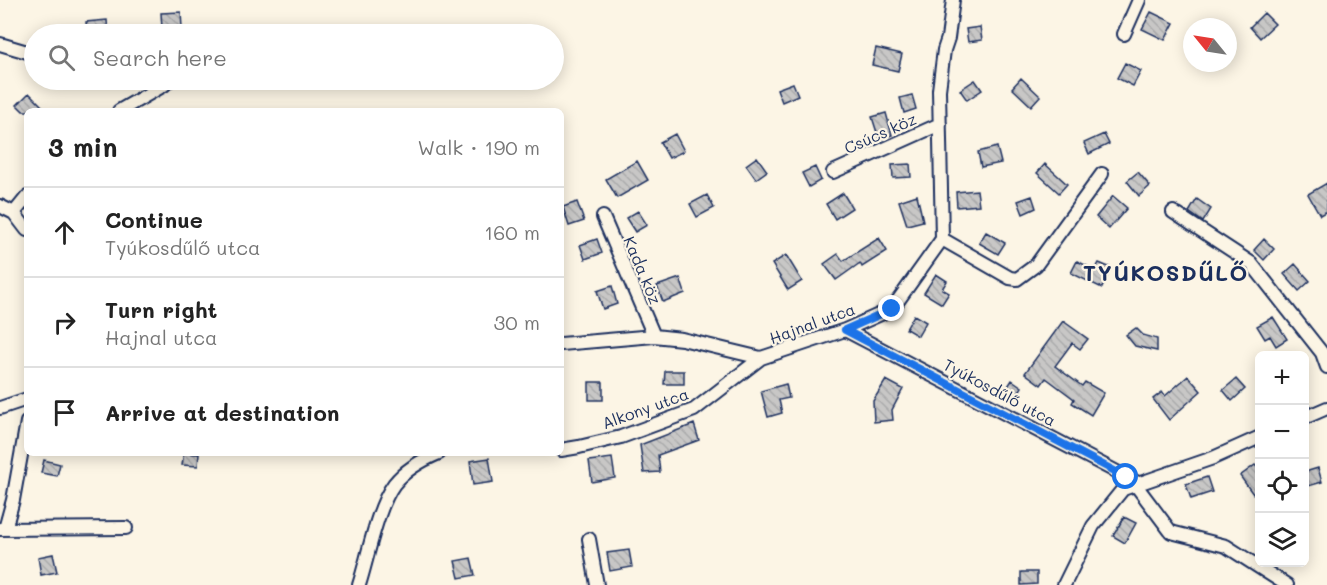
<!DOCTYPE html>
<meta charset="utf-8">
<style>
body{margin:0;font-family:Mali,sans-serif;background:#f6f6f6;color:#222}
.controls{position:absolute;right:18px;bottom:18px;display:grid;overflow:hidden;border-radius:9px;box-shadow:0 3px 15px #0003}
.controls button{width:54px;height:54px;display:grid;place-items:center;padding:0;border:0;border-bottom:2px solid #e0e0e0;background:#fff;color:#222;font:30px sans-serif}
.compass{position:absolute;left:1183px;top:18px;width:54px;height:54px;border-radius:50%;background:#fff;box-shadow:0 3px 15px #0003;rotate:300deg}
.stop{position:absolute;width:18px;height:18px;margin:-14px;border:4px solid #1a73e8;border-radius:50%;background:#fff}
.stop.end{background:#1a73e8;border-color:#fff;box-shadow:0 2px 6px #0008}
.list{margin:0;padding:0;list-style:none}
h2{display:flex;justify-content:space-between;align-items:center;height:78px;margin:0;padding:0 24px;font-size:26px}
h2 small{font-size:20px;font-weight:400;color:#767676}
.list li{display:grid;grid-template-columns:39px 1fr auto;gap:18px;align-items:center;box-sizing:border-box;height:90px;padding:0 24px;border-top:2px solid #e0e0e0}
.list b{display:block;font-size:22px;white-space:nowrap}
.list p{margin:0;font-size:20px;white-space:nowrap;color:#767676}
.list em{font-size:20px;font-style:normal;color:#767676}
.icon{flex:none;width:33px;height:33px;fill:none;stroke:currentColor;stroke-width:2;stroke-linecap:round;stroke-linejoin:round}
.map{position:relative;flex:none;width:1327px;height:585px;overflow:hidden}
.search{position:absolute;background:#fff;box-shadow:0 3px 15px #0003;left:24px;top:24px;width:540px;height:66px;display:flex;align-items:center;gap:15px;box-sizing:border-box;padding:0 21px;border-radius:33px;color:#767676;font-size:22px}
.panel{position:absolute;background:#fff;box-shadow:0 3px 15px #0003;left:24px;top:108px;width:540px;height:348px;border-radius:9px}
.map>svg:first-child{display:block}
.building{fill:url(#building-back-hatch);stroke:#1b2f5e;stroke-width:1.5}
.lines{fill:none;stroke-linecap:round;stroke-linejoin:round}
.street-casing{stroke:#1b2f5e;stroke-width:16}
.street{stroke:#fcf5e5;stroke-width:12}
.route{stroke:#1a73e8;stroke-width:8}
.labels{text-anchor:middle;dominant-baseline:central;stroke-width:4.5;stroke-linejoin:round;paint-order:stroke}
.street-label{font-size:16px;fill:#1b2f5e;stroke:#fcf5e5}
.district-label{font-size:22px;font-weight:bold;letter-spacing:1.5px;fill:#1b2f5e;stroke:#fcf5e5}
</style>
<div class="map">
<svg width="1327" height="585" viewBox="0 0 1327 585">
<defs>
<pattern id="building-back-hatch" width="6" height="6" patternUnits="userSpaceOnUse" patternTransform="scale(1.5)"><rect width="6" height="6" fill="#c8c7c6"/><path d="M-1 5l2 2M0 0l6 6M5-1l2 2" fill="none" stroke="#ababac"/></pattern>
</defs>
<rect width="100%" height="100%" fill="#fcf5e5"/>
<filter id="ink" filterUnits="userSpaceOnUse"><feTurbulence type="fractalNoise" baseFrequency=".0167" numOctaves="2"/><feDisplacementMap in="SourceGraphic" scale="12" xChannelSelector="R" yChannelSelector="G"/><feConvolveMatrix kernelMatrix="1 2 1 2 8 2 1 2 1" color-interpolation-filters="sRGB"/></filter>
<g filter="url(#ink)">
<!-- building -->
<path class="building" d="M181,12l1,16 -20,1 -1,-16z
M1151,12l23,11 -9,17 -23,-11z
M1264,13l11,11 -15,14 -10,-11z
M107,20l1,14h-21l-1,-12z
M980,27l2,13 -14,2 -2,-13z
M876,48l26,6 -4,17 -26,-6z
M1125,63l16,8 -8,15 -16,-8z
M1021,78l19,18 -9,10 -19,-18z
M975,80l7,10 -15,10 -7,-10z
M793,83l5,12 -16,7 -5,-13z
M29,93l18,18h-24l-6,-6z
M912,95l4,14 -12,4 -4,-15z
M886,113l6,22 -13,4 -7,-22z
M675,134l9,17 -15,7 -9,-16z
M1104,134l5,10 -20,10 -5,-11z
M997,147l4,16 -20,4 -3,-15z
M757,157l10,14 -11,8 -10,-14z
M637,161l11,19 -31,18 -11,-19z
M910,164l1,13 -18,1 -1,-13z
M1045,164l22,20 -8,9 -22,-20z
M815,167l6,13 -12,7 -7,-14z
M1138,172l12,14 -11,10 -12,-15z
M1327,183v28l-7,4 -12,-21z
M977,190l2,15 -22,2 -1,-15z
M843,193l9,15 -17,11 -9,-15z
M707,195l7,13 -17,9 -7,-13z
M917,195l6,26 -16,4 -8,-24z
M1032,196l4,12 -13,6 -5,-13z
M1113,196l14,12 -18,21 -13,-12z
M1197,199l14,10 -8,13 -14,-10z
M577,202l7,19 -15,5 -6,-19z
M638,211l9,14 -12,7 -9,-14z
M986,232l19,11 -7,11 -19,-11z
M879,238l8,13 -25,16 -2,-4 -24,17 -12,-16 14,-10 5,7z
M597,239l5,14 -17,6 -5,-14z
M1264,239l10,10 -10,11 -10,-10z
M786,255l16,26 -14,9 -16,-26z
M1077,261l18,9 4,-7 12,5 -9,20 -31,-15z
M1295,264l15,17 -11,10 -15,-17z
M936,274l11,7 -5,8 7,4 -7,11 -18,-11z
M680,278l5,15 -22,9 -6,-16z
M612,286l5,18 -14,5 -6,-18z
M914,315l12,7 -8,14 -12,-7z
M1273,317l14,22 -11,7 -6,-10 -5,3 -8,-13z
M1063,321l25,18 -8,10 -8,-6 -17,23 27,20 3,-4 19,11 -13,22 -19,-12 2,-4 -28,-21 -5,7 -16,-12z
M1136,328l7,7 14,4v12l-22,-5 -9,-11z
M665,371h19v13h-20z
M1188,376l13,15 -32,29 -16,-21 9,-7 3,4z
M1236,379l9,10 -13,12 -9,-11z
M886,380l17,9 -11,21 1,10 -19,2 -1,-21z
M1012,380l10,7 -8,13 -11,-6z
M589,382h14v18h-14z
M786,384l3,14 -10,2 3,13 -14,4 -7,-26z
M694,424l5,16 -41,15 2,17 -16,1 -4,-28z
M184,453l15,1 -1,12 -16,-1z
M489,458l4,24 -20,3 -3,-24z
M612,458l3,20 -23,4 -3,-21z
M44,460l16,4 -3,12 -16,-3z
M1255,465l5,5v19l-7,5 -13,-18z
M1318,468l4,14 -14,4 -3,-14z
M1207,477l5,15 -21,7 -5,-15z
M1124,517l12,6 -11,20 -12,-7z
M629,550l3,17 -22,4 -3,-18z
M53,554l4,18 -16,3 -3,-18z
M471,558l4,17 -16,3 -4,-17z
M1021,572h16v12l-16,1z"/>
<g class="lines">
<defs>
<path id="street" d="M1124,34l15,-34
M0,44l34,10
M119,111l45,-26 5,-5
M833,172l107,-48
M0,206l14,7 13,17
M1173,212l78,51 71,90 5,14
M14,213l13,-16
M603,217l51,119
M942,239l68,39 7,1 19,-14 66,-91
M845,330l293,153
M561,344l93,-8 28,3 79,19 84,-28 47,-21 50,-70 -3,-149 5,-40 4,-12 5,-38
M0,408l27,-9
M1304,418l23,-10
M561,450l18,-3 42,-10 73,-27 67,-52
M1135,484l36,48 55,14 61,39
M0,529l126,-1
M5,529l8,-29 14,-78
M589,539l8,46
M359,585c9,-28 18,-78 35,-101 12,-15 28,-24 45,-31
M1064,585l29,-59 30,-37 90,-31 47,-21"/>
</defs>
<!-- street casing -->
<use href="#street" class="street-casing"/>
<!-- street -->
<use href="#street" class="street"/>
</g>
</g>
<g class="lines" filter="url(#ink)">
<!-- route -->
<path class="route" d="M892,309l-47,21 281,147"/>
</g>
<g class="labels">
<!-- street labels -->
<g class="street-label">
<text transform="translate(880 133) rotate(-24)">Csúcs köz</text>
<text transform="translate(643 270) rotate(67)">Kada köz</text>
<text transform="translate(812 323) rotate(-20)">Hajnal utca</text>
<text transform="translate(1000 392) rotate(28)">Tyúkosdűlő utca</text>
<text transform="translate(645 408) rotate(-20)">Alkony utca</text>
</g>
<!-- district labels -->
<g class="district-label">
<text x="1166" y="272">TYÚKOSDŰLŐ</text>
</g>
</g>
</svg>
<div class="controls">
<button>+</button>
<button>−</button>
<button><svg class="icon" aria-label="locate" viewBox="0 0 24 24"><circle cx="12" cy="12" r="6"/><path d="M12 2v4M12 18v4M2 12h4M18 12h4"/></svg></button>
<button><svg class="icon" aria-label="layers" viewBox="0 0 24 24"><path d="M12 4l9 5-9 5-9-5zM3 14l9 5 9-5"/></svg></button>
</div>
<svg class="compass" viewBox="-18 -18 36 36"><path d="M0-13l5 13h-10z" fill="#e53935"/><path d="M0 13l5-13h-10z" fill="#767676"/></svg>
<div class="stop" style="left:1126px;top:477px"></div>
<div class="stop end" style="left:892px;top:309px"></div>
<div class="search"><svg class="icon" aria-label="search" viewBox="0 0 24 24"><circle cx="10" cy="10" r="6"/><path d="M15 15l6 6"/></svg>Search here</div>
<section class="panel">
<h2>3 min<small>Walk · 190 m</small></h2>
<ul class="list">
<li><svg class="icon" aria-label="ahead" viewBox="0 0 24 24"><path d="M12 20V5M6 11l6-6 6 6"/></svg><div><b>Continue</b><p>Tyúkosdűlő utca</p></div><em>160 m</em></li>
<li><svg class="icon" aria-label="right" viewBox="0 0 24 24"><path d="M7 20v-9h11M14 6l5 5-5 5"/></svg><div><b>Turn right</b><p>Hajnal utca</p></div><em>30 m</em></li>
<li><svg class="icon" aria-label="arrive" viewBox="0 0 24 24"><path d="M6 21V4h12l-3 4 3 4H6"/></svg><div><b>Arrive at destination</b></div></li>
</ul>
</section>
</div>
